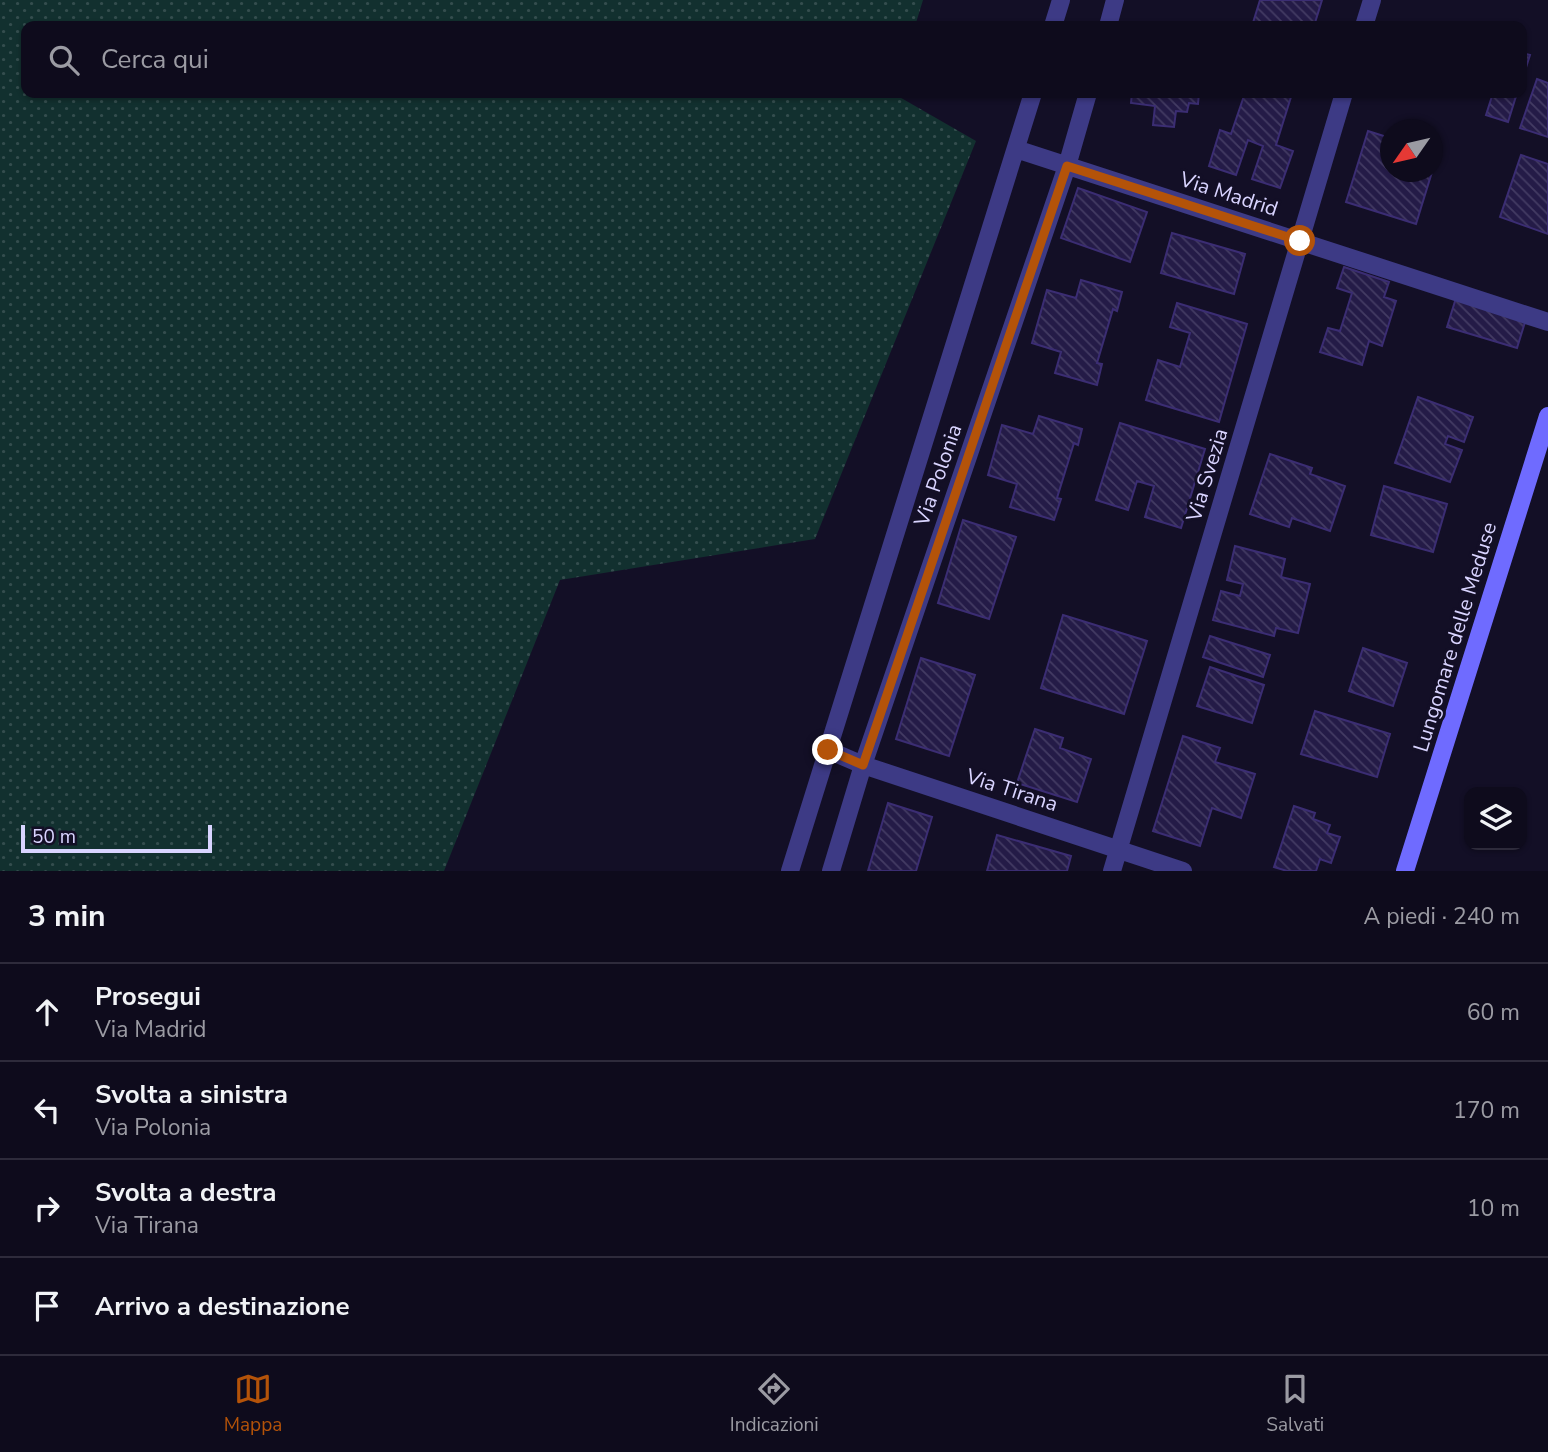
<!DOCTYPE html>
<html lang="it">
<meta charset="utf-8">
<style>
body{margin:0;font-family:"Nunito Sans",sans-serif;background:#1c1929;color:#f1f3f6}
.controls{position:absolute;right:21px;bottom:21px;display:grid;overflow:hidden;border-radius:14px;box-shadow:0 2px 5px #0004}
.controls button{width:63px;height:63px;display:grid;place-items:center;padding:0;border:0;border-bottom:2px solid #2e2b3b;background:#0e0b1c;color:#f1f3f6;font:35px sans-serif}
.compass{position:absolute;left:1380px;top:119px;width:63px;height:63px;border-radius:50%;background:#0e0b1c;box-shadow:0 2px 5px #0004;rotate:236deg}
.scale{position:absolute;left:21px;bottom:18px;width:191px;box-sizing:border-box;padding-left:7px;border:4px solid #d9d4ff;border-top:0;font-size:19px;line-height:24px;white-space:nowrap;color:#d9d4ff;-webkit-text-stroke:5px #130f26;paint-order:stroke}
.stop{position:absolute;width:21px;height:21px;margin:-16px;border:5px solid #b45309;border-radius:50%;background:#fff}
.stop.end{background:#b45309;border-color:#fff;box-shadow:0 2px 7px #0008}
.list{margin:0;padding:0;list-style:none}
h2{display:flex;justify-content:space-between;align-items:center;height:91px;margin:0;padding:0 28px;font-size:30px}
h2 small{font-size:23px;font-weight:400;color:#9b9ba3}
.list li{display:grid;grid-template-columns:46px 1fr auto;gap:21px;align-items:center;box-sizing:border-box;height:98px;padding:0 28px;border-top:2px solid #2e2b3b}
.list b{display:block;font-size:26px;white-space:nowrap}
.list p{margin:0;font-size:23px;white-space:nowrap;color:#9b9ba3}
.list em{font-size:23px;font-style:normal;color:#9b9ba3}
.icon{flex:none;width:38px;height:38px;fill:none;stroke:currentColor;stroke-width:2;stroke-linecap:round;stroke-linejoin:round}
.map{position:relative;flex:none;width:1548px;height:871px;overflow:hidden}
.search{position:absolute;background:#0e0b1c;box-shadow:0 2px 5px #0004;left:21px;right:21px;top:21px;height:77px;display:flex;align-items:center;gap:18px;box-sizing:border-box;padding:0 24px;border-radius:14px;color:#9b9ba3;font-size:26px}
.sheet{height:483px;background:#0e0b1c}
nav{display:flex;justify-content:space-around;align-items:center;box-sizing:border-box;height:98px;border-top:2px solid #2e2b3b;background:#0e0b1c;font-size:19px;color:#9b9ba3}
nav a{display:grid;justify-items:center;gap:4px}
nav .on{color:#b45309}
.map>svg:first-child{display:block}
.green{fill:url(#green-dots)}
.building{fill:url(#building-back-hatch);stroke:#3b2d73;stroke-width:2}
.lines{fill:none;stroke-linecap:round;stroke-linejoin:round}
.minor{stroke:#3d3a85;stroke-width:18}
.secondary{stroke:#6f6bff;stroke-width:18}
.route{stroke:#b45309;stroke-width:9}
.labels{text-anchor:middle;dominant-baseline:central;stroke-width:6;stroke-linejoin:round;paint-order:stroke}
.street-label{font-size:21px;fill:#d9d4ff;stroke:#130f26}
</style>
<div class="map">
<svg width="1548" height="871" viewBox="0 0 1548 871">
<defs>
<pattern id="green-dots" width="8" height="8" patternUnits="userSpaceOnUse" patternTransform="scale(1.75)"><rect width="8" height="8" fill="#12302f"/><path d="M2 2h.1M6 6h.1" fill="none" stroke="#344d4e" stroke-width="1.8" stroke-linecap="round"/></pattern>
<pattern id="building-back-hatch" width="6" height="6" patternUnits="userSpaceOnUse" patternTransform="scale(1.75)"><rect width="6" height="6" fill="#241b47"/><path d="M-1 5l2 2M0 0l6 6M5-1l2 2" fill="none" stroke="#433b63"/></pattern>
</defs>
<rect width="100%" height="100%" fill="#130f26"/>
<!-- green -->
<path class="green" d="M0,0h923l-8,26h-889v67h870v2l80,46 -161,398 -255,41 -116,291h-444z"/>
<!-- building -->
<path class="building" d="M1260,0h62l-8,26h-62z
M1522,53l8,2 -8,25z
M1537,79l11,4v54l-28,-9z
M1132,93h67l-1,11 -9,-1 -2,9 -11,-1 -2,16 -21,-2 2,-19 -24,-3z
M1245,93h32l14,4 -15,48 17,6 -13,37 -28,-9 11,-33 -15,-6 -12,35 -27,-9 11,-36 11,4z
M1493,93h24l-9,29 -22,-7z
M1368,131l22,7v34h42l-16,52 -70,-22z
M1521,155l27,9v70l-48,-17z
M1078,188l69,24 -17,50 -69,-24z
M1172,233l73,21 -11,40 -73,-21z
M1344,267l45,15 -5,15 12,4 -14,45 -13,-5 -7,24 -42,-13 8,-24 12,3 12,-38 -15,-5z
M1081,280l41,12 -5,19 -4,-2 -16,54 5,1 -5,21 -42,-12 6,-21 -29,-9 15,-53 29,8z
M1456,298l70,21 -9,29 -70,-21z
M1177,303l70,21 -28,98 -73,-22 12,-40 22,7 10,-34 -20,-6z
M1418,397l55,20 -9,25 -16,-6 -3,8 17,6 -12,32 -55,-19z
M1039,416l43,13 -4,16 -4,-2 -17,55 4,1 -7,21 -44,-13 7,-23 -29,-9 14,-50 31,9z
M1120,423l85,26 -24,79 -36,-11 9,-31 -17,-5 -9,29 -32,-10z
M1270,454l42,14 -2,6 35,12 -15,45 -38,-13 -3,9 -39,-13z
M1384,486l63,18 -14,48 -62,-17z
M963,520l53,17 -27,82 -51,-16z
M1235,546l50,13 -4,18 29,7 -12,49 -22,-5 -2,8 -61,-16 8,-29 19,5 3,-12 -16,-4z
M1063,615l84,26 -23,73 -83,-26z
M1210,636l60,19 -7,22 -60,-20z
M1363,648l44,15 -14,43 -44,-15z
M921,658l54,17 -26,81 -53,-17z
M1210,667l54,18 -12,38 -55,-17z
M1315,711l75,23 -13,43 -76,-23z
M1035,729l28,9 -3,10 31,11 -14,43 -60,-19z
M1183,736l37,12 -5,14 40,12 -14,44 -29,-10 -12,38 -47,-15z
M888,803l44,14 -16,54h-48z
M1294,806l21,7 -2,6 17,6 -3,8 13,4 -9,26 -11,-4 -4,12h-29l-13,-4z
M997,835l74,21 -4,15h-80z"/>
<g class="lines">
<!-- minor -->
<path class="minor" d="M1053,26l8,-26
M1108,26l7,-26
M1364,26l8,-26
M1016,149l532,173
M828,750l35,15 320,106
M790,871l243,-778
M831,871l32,-106 204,-599 21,-73
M1112,871l232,-778"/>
<!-- secondary -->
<path class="secondary" d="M1405,871l143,-455"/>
</g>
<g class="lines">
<!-- route -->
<path class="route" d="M828,750l35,15 204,-599 233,75"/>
</g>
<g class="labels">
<!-- street labels -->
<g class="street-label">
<text transform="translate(1229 194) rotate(18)">Via Madrid</text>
<text transform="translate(938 475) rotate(-71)">Via Polonia</text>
<text transform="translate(1207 475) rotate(-73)">Via Svezia</text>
<text transform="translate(1455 637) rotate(-73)">Lungomare delle Meduse</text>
<text transform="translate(1012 790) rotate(18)">Via Tirana</text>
</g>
</g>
</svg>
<div class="controls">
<button><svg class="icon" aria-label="layers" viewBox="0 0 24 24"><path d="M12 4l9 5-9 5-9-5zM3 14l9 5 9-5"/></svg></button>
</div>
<svg class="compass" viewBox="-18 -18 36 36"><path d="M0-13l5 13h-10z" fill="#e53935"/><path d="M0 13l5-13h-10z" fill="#9b9ba3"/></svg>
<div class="scale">50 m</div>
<div class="stop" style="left:1300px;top:241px"></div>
<div class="stop end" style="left:828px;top:750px"></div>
<div class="search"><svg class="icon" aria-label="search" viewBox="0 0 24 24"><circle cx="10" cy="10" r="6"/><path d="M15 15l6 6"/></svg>Cerca qui</div>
</div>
<section class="sheet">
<h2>3 min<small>A piedi · 240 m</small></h2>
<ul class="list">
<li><svg class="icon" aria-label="ahead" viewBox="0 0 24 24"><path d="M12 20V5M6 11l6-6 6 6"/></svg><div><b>Prosegui</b><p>Via Madrid</p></div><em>60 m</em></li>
<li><svg class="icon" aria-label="left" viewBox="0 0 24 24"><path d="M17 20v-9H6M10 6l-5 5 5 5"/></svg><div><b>Svolta a sinistra</b><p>Via Polonia</p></div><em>170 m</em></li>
<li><svg class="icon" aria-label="right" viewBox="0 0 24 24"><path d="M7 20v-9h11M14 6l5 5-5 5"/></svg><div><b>Svolta a destra</b><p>Via Tirana</p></div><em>10 m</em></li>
<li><svg class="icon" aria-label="arrive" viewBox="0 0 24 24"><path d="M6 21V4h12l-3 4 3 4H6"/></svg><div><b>Arrivo a destinazione</b></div></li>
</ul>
</section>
<nav>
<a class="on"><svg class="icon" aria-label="map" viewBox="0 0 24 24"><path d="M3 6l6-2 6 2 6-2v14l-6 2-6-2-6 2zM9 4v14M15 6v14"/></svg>Mappa</a>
<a><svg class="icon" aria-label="directions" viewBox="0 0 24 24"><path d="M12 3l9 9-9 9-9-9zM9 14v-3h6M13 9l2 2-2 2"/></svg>Indicazioni</a>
<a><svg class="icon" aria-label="saved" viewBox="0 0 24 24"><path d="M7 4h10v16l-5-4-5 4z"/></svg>Salvati</a>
</nav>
